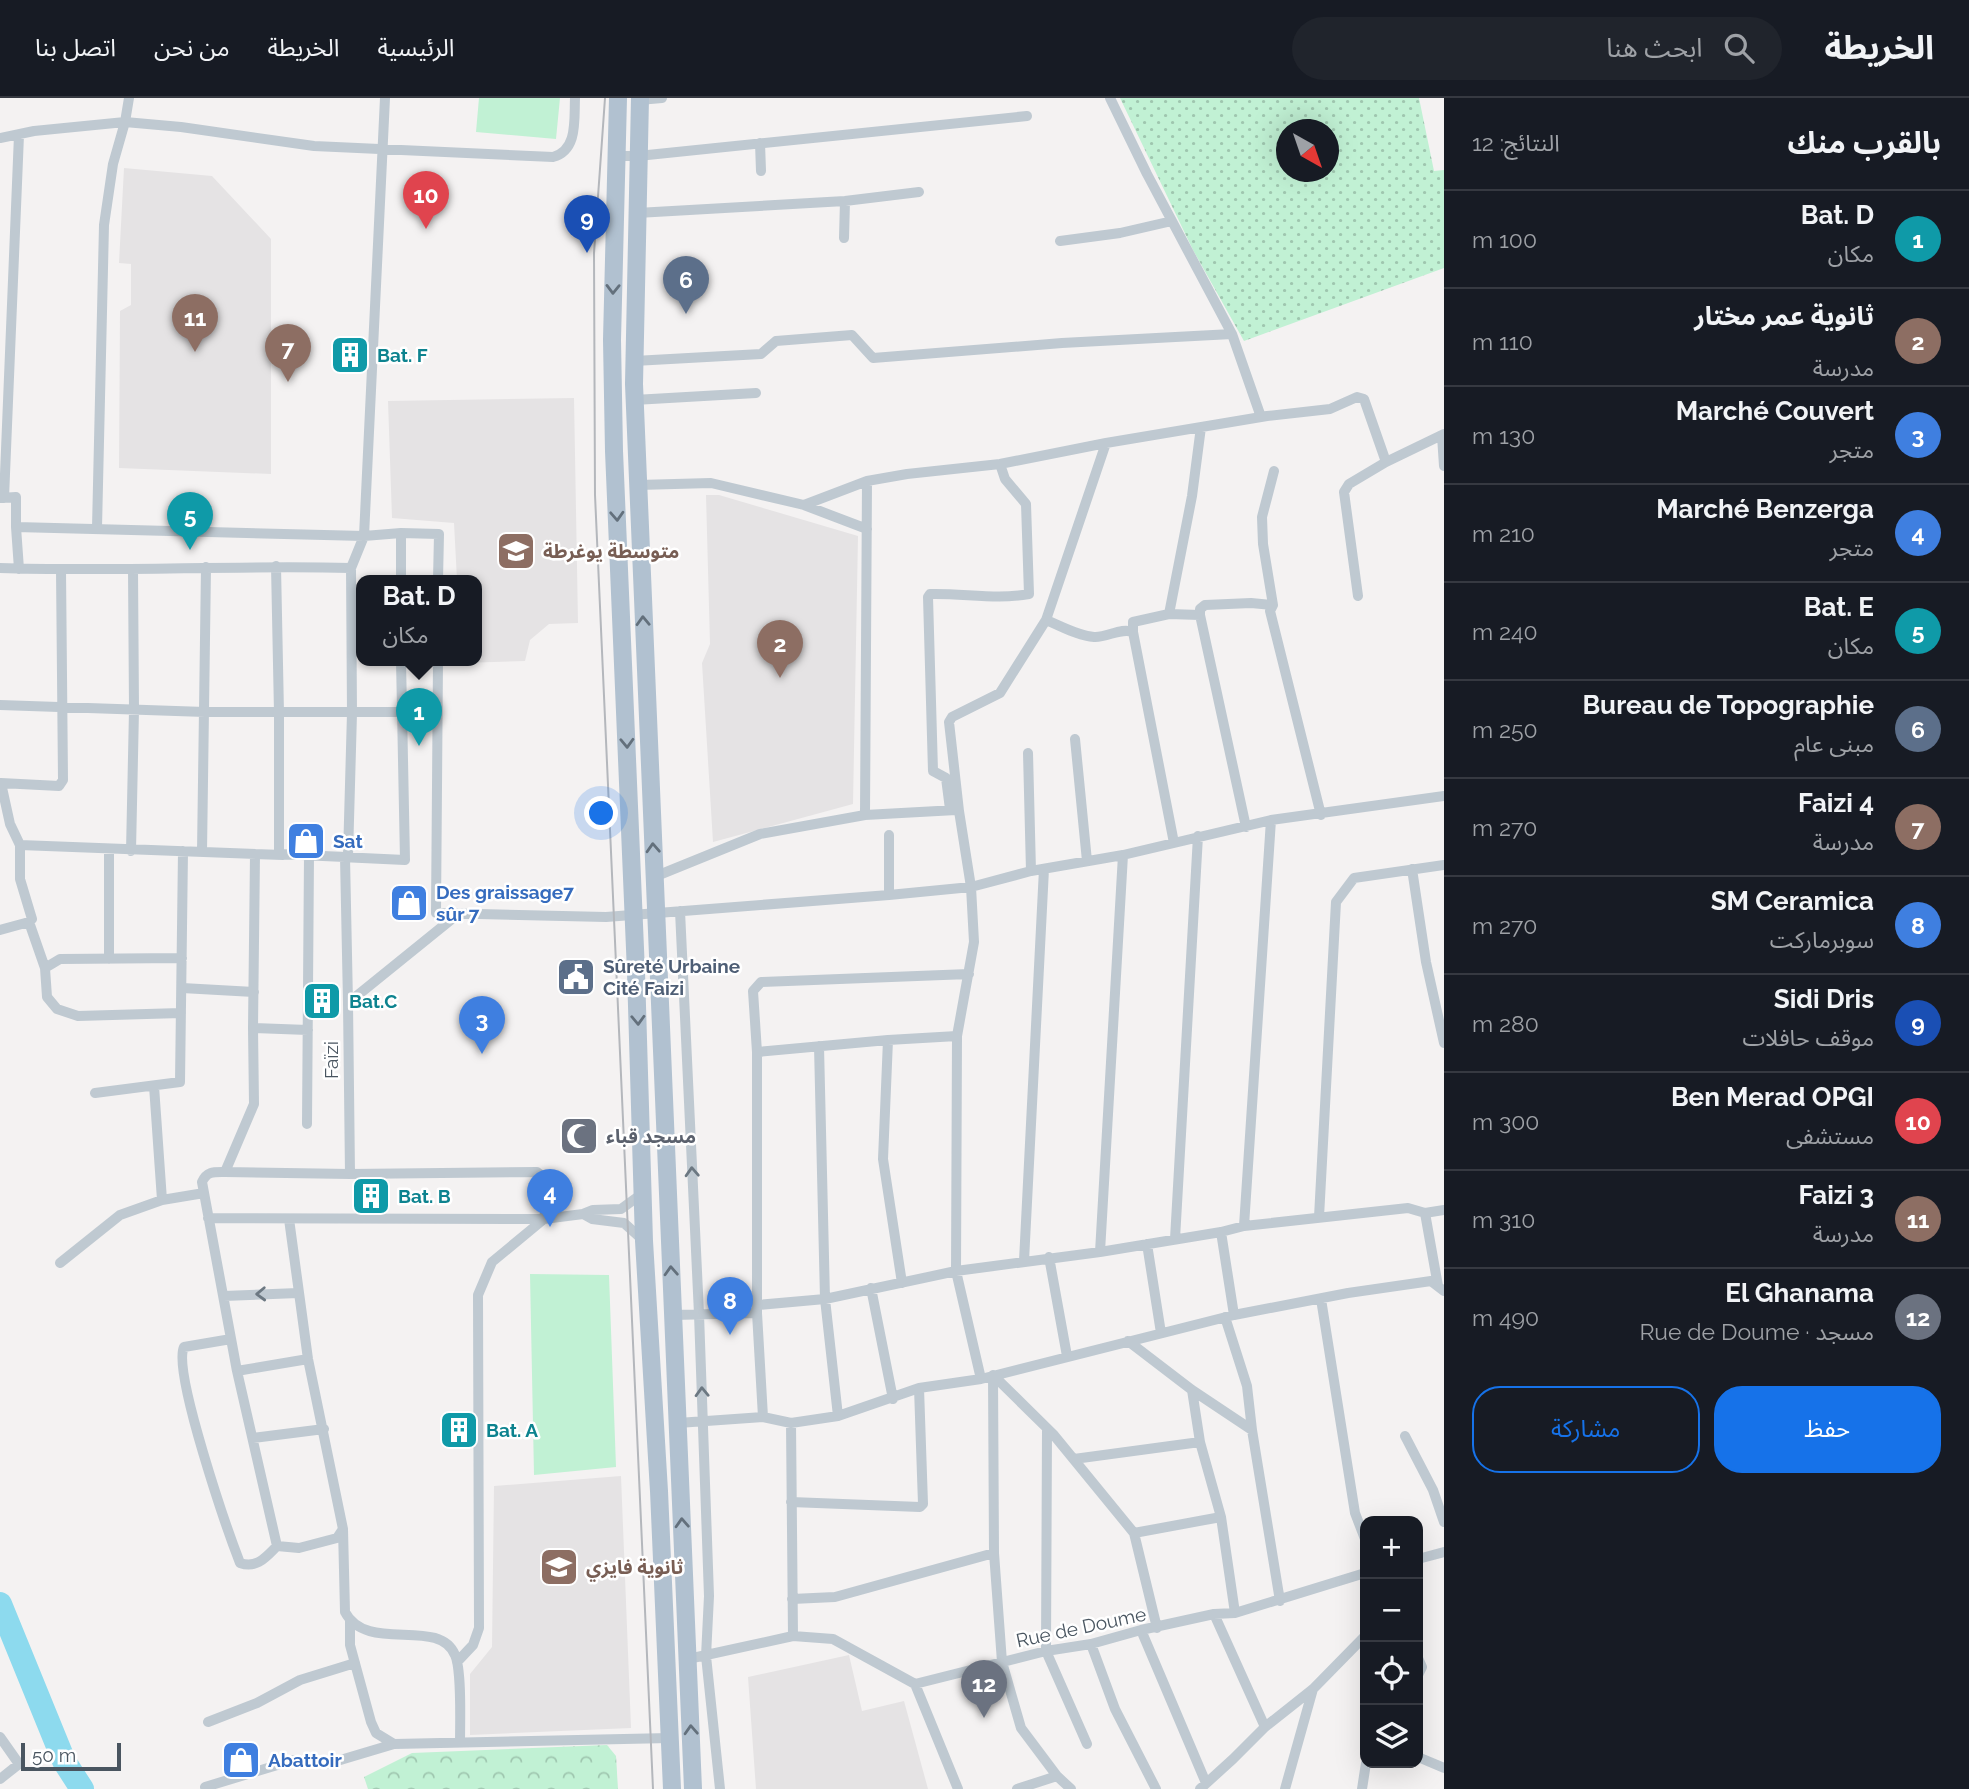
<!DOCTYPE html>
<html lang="ar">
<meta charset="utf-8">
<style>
body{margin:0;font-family:Raleway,"Noto Sans Arabic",sans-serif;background:#20242c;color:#f1f3f6;direction:rtl}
.controls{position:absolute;right:21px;bottom:21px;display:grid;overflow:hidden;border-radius:14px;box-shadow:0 7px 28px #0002}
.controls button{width:63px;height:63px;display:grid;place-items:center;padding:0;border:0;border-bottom:2px solid #363941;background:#171b24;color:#f1f3f6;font:35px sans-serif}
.compass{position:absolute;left:1276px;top:21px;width:63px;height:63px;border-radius:50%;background:#171b24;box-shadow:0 7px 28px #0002;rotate:140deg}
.scale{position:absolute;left:21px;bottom:18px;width:100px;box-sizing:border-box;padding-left:7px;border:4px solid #495560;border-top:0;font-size:19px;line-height:24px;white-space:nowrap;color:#495560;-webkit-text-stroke:5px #fff;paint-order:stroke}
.you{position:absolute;left:602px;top:716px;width:24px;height:24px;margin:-18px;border:5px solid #fff;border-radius:50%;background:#1a73e8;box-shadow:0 0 0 10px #1a73e833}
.badge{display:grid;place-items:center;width:46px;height:46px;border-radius:50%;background:#1672e9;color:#fff;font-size:23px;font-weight:700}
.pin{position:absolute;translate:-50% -58px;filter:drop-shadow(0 2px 4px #0008)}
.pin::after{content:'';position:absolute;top:37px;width:24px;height:21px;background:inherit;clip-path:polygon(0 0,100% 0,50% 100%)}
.popup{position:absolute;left:356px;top:477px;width:126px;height:91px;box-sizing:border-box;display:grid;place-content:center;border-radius:14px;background:#171b24;filter:drop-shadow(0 2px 5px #0005);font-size:23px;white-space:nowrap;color:#9ea1a6}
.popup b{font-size:26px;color:#f1f3f6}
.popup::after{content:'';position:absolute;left:50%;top:100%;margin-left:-14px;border:14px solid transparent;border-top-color:#171b24}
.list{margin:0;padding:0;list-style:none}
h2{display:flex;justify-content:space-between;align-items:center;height:91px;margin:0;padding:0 28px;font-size:30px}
h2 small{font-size:23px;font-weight:400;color:#9ea1a6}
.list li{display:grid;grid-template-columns:46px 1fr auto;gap:21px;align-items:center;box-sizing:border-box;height:98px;padding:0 28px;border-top:2px solid #363941}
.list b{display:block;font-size:26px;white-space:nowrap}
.list p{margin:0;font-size:23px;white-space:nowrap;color:#9ea1a6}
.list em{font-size:23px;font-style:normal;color:#9ea1a6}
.actions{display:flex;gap:14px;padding:21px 28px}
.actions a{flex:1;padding:16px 0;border:2px solid #1672e9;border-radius:28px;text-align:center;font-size:24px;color:#1672e9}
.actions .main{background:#1672e9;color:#fff}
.icon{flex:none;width:38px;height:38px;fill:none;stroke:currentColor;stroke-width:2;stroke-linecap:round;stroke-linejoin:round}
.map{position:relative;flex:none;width:1444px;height:1691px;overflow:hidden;direction:ltr}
header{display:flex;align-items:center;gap:42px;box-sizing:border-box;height:98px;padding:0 35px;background:#171b24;border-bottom:2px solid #363941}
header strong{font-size:33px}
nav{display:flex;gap:38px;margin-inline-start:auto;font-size:24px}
.search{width:490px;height:63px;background:#20242c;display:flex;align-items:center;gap:18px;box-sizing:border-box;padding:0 24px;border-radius:38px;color:#9ea1a6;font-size:26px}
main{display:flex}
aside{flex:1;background:#171b24}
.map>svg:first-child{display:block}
.education{fill:#e5e3e4}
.grass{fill:url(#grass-dots);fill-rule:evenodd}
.park{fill:url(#park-crowns)}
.garden{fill:#c1f1d4}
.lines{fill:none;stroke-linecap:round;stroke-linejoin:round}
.river{stroke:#8ddaee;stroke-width:24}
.street{stroke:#bfc9d1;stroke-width:10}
.primary{stroke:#b1c1d0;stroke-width:18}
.tram{stroke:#b4b7bc;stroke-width:2}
.oneway{stroke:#63707c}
.oneway2{stroke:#6c7882}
.labels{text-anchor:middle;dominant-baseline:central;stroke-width:5;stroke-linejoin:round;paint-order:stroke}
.culture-label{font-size:19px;font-weight:bold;fill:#0d838f;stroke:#fff;text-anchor:start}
.education-label{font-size:19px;font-weight:bold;fill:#785e54;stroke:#fff;text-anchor:start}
.shop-label{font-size:19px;font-weight:bold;fill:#366cbe;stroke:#fff;text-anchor:start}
.service-label{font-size:19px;font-weight:bold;fill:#4e5e75;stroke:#fff;text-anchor:start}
.street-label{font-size:19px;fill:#495560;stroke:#fff}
.worship-label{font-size:19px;font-weight:bold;fill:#5b616d;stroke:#fff;text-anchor:start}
</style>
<header>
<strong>الخريطة</strong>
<div class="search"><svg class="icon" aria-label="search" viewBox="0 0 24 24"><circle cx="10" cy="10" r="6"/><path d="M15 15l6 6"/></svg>ابحث هنا</div>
<nav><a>الرئيسية</a><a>الخريطة</a><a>من نحن</a><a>اتصل بنا</a></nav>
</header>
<main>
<aside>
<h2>بالقرب منك<small>النتائج: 12</small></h2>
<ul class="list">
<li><span class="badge" style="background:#0f9aa8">1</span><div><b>Bat. D</b><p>مكان</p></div><em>100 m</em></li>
<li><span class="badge" style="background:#8d6e63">2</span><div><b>ثانوية عمر مختار</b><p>مدرسة</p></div><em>110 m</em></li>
<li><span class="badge" style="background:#3f7fe0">3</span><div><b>Marché Couvert</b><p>متجر</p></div><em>130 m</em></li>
<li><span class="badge" style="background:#3f7fe0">4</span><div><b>Marché Benzerga</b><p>متجر</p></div><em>210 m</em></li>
<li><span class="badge" style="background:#0f9aa8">5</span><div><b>Bat. E</b><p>مكان</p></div><em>240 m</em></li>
<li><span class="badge" style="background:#5c6f8a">6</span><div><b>Bureau de Topographie</b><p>مبنى عام</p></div><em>250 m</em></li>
<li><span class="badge" style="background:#8d6e63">7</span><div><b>Faizi 4</b><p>مدرسة</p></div><em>270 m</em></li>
<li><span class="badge" style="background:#3f7fe0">8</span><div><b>SM Ceramica</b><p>سوبرماركت</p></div><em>270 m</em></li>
<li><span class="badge" style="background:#1a4fb4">9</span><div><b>Sidi Dris</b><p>موقف حافلات</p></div><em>280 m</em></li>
<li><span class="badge" style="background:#e0444e">10</span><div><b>Ben Merad OPGI</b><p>مستشفى</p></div><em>300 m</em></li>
<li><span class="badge" style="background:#8d6e63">11</span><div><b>Faizi 3</b><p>مدرسة</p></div><em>310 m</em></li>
<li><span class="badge" style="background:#6b7280">12</span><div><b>El Ghanama</b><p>مسجد · Rue de Doume</p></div><em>490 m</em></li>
</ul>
<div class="actions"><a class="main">حفظ</a><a>مشاركة</a></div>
</aside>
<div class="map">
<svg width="1444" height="1691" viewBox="0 0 1444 1691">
<defs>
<pattern id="grass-dots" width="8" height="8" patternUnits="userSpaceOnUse" patternTransform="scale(1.75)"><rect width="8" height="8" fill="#c1f1d4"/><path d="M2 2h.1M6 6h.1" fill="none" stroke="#9fc6af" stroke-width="1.8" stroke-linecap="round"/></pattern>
<pattern id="park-crowns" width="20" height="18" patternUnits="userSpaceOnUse" patternTransform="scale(1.75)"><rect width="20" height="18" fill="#c1f1d4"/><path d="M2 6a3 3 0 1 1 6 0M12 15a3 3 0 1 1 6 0" fill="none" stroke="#9fc6af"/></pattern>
</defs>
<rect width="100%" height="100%" fill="#f4f2f2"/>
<!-- education -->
<path class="education" d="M124,70l88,8 59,63v235l-152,-6 1,-157 11,-6v-41l-12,-1z
M574,300l4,225 -29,1 -19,16 -5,21 -64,2v-3h16v-80h-20l-3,-57 -62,-5 -4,-117z
M706,397h13l139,41 -5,268 -140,38 -11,-179 8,-19z
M621,1378l10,252 -161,7v-61l22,-27 2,-161z
M849,1557l13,56 42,-10 24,88h-172l-8,-112z"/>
<!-- grass -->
<path class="grass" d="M1120,0h299l15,73 10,-1v98l-200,73 -51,-91zM1286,32h42v42h-42z"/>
<!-- park -->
<path class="park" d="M607,1647l9,11 2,33h-250l-4,-12 48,-24z"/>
<!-- garden -->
<path class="garden" d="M479,0h81l-4,41 -80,-7z
M530,1176l79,1 7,192 -82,8z"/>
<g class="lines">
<!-- river -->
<path class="river" d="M0,1506l64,157 18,28"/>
<!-- street -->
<path class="street" d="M385,0l-21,438 37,-3 38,1 -1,46
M1110,0l37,76 85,160 29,83
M639,2l23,-2
M0,40l34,-7 91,-9 56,5 133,19 239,11c25,-7 21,-37 22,-59
M760,45l1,28
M615,58h23l389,-40
M637,115l208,-12 74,-9
M844,140l1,-37
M1060,143l60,-8 52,-12
M634,263l127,-7 15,-13 76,-6 21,23 189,-15 170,-9
M634,302l122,-7
M1442,338l2,30
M638,387l73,-2 93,22 63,-24 40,-7 93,-10 106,-21 161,-27 63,-7 27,-12 7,2 22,63 58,-28
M0,400l16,-1v30
M4,400l15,-363
M804,407l63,24
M97,430l7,-303 9,-61 12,-42 4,-24
M276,468l3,147v141l66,3 3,-1 4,-143 -1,-145
M0,470c117,4 234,-3 351,0l13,-32 -348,-9 3,42
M401,482v-47
M1358,498l-14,-104 5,-8 37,-22
M1273,507l-10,-61 -1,-27 12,-46
M1169,516l23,-118 9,-69
M1046,522c15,6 32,16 48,17 13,1 27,-10 39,-5l41,211
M1133,534v-10l36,-8 31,1
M438,562l-2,253 170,4 283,-22v-60
M0,607l205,7h197
M1075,641l12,122
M1028,655l3,118
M950,711l-4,-31 -13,-7 -5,-174 2,-3c33,-1 67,6 99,0l-3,-90 -21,-25 -5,-15
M865,717l2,-334
M1246,729l-46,-212v-6l5,-4 46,-2 22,2 -3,6 51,204
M20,747l263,10
M109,751v110
M131,753l3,-141 -1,-140
M202,754l4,-285
M341,759l64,3 -4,-200
M345,759l3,146
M1412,771l14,93 18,81
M654,779l106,-43 105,-19 91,-5
M889,797l82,-8 60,-16 92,-16 148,-35 173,-24
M680,813l19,403 10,282 -3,60 14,133
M29,824l16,46
M0,832l29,-8 3,-3 -12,-40v-34l-10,-21 -9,-41 58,3 4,-6 -2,-210
M182,890l72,4
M181,915l-103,3 -21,-7 -10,-12 -2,-29 15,-9 122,-1
M253,930l2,-174
M888,942l-5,119 19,124
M819,948l6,253 13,117
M757,954l131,-12 69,-4
M154,988l8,114
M95,995l85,-11 3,-231
M307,1026l2,-269
M225,1074l29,-68 -1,-76 55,2
M350,1076l-2,-171 110,-89
M1425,1115l19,-3
M583,1116l9,5 32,4 20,18
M1319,1119l17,-315 18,-24 90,-13
M208,1120l336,1 39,-5 10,-4 28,-1 22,-16
M289,1121l19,140 35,170 2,83c22,42 94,4 110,43 7,15 5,69 5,88
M1244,1128l27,-406
M1221,1134l13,83
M1175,1141l23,-403
M1147,1146l14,89
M1100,1154l23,-397
M1049,1159l18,99
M1024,1163l20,-392
M60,1165l60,-48 42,-15 42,-7
M871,1190l22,111
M224,1198l74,-3
M1321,1201l34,214 10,26
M758,1207l67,-6 131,-28 144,-19 121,-20 23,-6 164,-18 17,5 13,73
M673,1217l84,-2
M1225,1219l22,69 5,44 28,171
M231,1241l-47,8c-12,24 44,185 56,216 17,6 26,-6 37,-17
M1128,1243l64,49 60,40
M237,1273l71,-12
M993,1277l1,178 8,109 19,66 36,48 14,13
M993,1277l60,59 81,99 23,95
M981,1281l-25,-108 1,-235 17,-94 -3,-55 -12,-76 -10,-89 3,-5 48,-24 46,-73 60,-177
M1192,1292l8,52 21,75 14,96
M763,1319l-6,-104v-261l-4,-61 8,-9 208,-8
M678,1325l85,-6 28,6 47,-7 81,-28 62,-9 253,-64 114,-22 83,-12 13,10
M791,1325l2,213
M1047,1331l-1,222 41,93
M1405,1338l28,54 11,32
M253,1340l71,-9
M1074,1361l126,-17
M791,1404l129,5 3,-3 -4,-116
M343,1431l-6,9 -38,10 -22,-2 -40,-175 -35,-189c5,-11 12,-10 23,-10l125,2 187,-2c16,10 9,31 7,47l-52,43 -14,33 1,333 -6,17 -16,17
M1134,1435l87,-16
M1418,1461l26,-7
M792,1501l43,-2 159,-44
M1214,1516l51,113
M350,1523v24l21,77 5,11 18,11 276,-6
M1141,1532l65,153
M1091,1546l24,65 41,80
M1418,1560l4,9 -4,8
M688,1561l105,-23 40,3 82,45 131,-33 45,-7 50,-14 73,-16 21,-1 130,-40
M915,1586l43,105
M208,1624l49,-19 43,-23 55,-17
M0,1639l19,27 -19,15
M1418,1659l26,11
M205,1689l89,-27 33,4 67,-20
M1017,1691l40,-13
M1200,1691l33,-30 32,-32 48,-38 52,-53
M1285,1691l28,-100
M1362,1691l4,-26"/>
<!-- primary -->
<path class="primary" d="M618,0l-6,242 2,111 22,521 8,269 15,250 13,298
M640,0l-6,286 59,1405"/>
<!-- tram -->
<path class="tram" d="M605,0l-11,155 1,242 58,1294"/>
</g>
<!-- one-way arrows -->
<defs><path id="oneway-chevron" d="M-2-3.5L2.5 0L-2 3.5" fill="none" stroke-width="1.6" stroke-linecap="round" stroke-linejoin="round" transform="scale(1.75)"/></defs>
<g class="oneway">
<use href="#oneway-chevron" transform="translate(613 191) rotate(91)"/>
<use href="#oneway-chevron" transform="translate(617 418) rotate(87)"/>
<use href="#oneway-chevron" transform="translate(643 523) rotate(-92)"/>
<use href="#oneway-chevron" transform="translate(627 645) rotate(88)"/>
<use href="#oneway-chevron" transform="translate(653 750) rotate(-93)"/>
<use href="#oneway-chevron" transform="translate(638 922) rotate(88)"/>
<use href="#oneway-chevron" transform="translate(671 1173) rotate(-93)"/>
<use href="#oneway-chevron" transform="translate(682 1425) rotate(-93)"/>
<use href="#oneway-chevron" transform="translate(691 1632) rotate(-93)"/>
</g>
<g class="oneway2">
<use href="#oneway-chevron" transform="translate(692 1074) rotate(-93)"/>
<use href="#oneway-chevron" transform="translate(261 1196) rotate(178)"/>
<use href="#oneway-chevron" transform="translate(702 1294) rotate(-92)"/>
</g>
<!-- icons -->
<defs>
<symbol id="building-square" viewBox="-11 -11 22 22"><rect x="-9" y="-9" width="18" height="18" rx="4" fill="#0f9aa8" stroke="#fff"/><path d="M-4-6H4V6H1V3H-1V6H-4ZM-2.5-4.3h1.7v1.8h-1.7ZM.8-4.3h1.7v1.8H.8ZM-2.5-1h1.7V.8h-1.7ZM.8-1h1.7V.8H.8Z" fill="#fff"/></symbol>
<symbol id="school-square" viewBox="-11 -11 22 22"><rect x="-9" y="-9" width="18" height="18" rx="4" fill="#8d6e63" stroke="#fff"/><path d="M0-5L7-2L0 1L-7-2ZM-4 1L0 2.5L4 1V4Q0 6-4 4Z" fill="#fff"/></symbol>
<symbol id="shop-square" viewBox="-11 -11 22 22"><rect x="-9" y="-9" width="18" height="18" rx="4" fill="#3f7fe0" stroke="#fff"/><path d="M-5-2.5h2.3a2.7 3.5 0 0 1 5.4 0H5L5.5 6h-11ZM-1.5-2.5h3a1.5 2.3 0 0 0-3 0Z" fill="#fff"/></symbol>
<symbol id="civic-square" viewBox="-11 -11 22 22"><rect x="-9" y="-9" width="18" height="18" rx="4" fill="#5c6f8a" stroke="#fff"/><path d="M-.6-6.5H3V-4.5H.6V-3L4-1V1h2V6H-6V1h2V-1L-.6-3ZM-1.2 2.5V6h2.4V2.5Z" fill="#fff"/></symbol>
<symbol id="mosque-square" viewBox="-11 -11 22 22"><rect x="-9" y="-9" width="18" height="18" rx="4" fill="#6b7280" stroke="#fff"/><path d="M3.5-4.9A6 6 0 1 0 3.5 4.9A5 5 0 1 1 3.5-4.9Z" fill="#fff"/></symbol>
</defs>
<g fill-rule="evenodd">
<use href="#building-square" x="328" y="235" width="44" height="44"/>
<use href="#school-square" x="494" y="431" width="44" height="44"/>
<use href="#shop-square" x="284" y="721" width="44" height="44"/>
<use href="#shop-square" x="387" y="783" width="44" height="44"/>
<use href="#civic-square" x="554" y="857" width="44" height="44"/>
<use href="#building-square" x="300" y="881" width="44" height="44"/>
<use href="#mosque-square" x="557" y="1016" width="44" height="44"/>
<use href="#building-square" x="349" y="1076" width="44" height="44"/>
<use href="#building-square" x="437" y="1310" width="44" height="44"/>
<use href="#school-square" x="537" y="1447" width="44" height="44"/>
<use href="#shop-square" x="219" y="1640" width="44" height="44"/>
</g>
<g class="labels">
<!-- culture labels -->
<g class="culture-label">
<text x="377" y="257">Bat. F</text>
<text x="349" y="903">Bat.C</text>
<text x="398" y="1098">Bat. B</text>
<text x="486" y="1332">Bat. A</text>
</g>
<!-- education labels -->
<g class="education-label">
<text x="543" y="453">متوسطة يوغرطة</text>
<text x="586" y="1469">ثانوية فايزي</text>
</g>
<!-- shop labels -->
<g class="shop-label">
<text x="333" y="743">Sat</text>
<text x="436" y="794">Des graissage7<tspan x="436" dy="22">sûr 7</tspan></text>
<text x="268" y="1662">Abattoir</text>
</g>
<!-- service labels -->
<g class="service-label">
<text x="603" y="868">Sûreté Urbaine<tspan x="603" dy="22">Cité Faizi</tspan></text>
</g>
<!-- street labels -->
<g class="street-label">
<text transform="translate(331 962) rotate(-90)">Faïzi</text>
<text transform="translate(1081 1529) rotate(-12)">Rue de Doume</text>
</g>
<!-- worship labels -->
<g class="worship-label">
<text x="606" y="1038">مسجد قباء</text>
</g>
</g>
</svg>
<div class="controls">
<button>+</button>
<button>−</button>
<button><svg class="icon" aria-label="locate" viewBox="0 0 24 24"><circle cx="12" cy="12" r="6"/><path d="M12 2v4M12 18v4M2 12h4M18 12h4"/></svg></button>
<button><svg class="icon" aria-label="layers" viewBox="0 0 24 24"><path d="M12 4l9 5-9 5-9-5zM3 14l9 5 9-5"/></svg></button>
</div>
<svg class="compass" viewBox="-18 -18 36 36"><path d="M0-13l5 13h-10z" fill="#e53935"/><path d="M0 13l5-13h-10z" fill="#9ea1a6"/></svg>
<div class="scale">50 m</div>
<div class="you"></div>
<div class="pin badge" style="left:419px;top:648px;background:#0f9aa8">1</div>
<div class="popup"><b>Bat. D</b>مكان</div>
<div class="pin badge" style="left:780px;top:580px;background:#8d6e63">2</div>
<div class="pin badge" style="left:482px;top:956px;background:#3f7fe0">3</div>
<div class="pin badge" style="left:550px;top:1129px;background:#3f7fe0">4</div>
<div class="pin badge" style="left:190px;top:452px;background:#0f9aa8">5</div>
<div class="pin badge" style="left:686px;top:216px;background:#5c6f8a">6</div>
<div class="pin badge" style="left:288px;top:284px;background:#8d6e63">7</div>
<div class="pin badge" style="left:730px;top:1237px;background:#3f7fe0">8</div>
<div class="pin badge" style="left:587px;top:155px;background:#1a4fb4">9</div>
<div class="pin badge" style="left:426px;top:131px;background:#e0444e">10</div>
<div class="pin badge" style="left:195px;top:254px;background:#8d6e63">11</div>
<div class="pin badge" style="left:984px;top:1620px;background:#6b7280">12</div>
</div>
</main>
